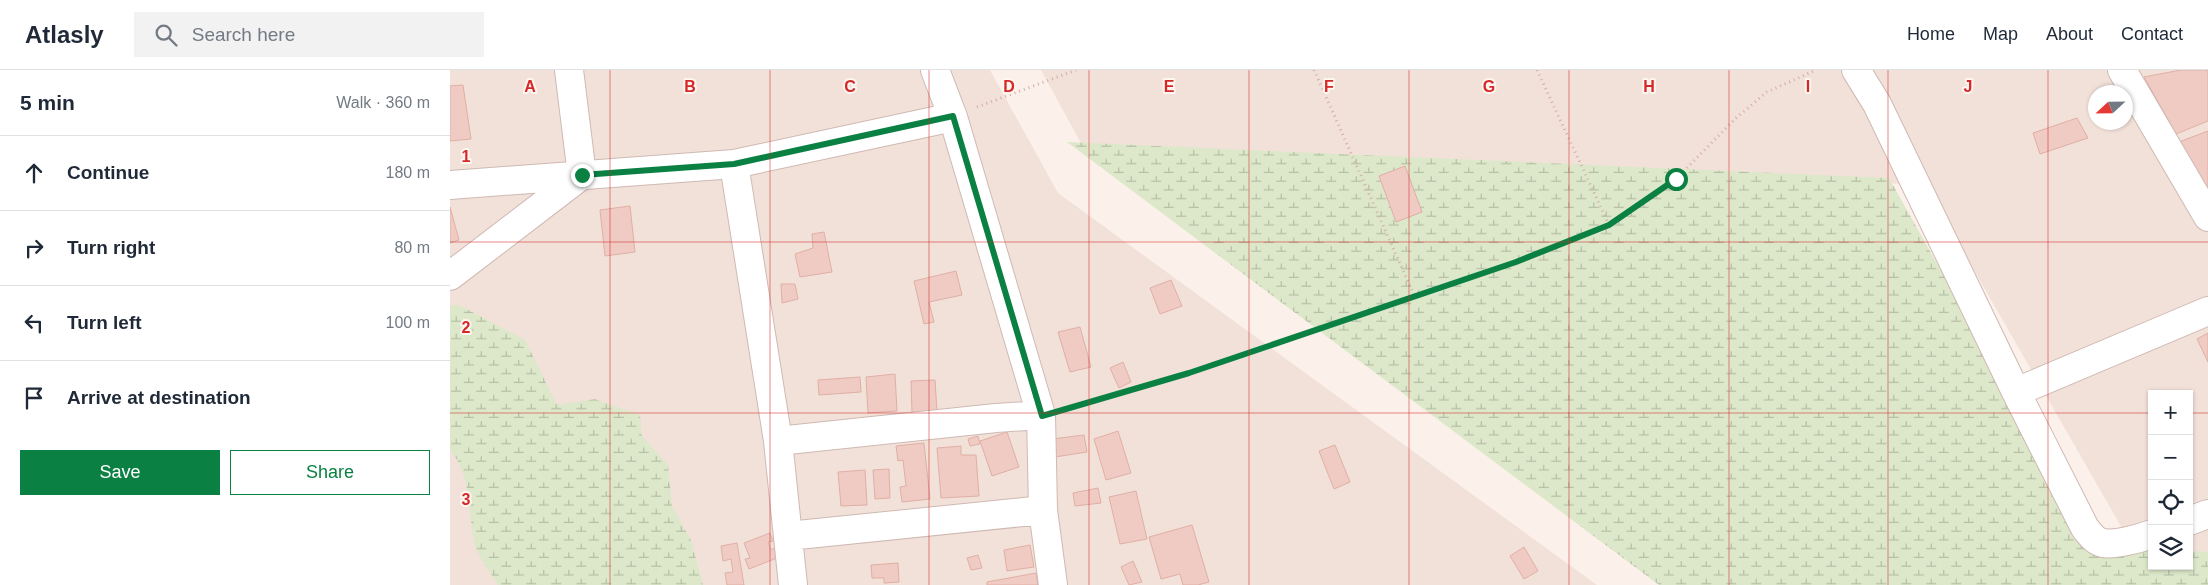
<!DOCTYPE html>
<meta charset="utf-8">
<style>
body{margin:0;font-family:Helvetica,sans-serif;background:#f2f2f3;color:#1f2937}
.controls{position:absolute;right:15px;bottom:15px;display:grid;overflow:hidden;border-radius:0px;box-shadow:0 1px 4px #0004}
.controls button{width:45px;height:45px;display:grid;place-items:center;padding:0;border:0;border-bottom:1px solid #e0e1e3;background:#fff;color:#1f2937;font:25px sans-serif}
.compass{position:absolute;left:1638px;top:15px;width:45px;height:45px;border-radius:50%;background:#fff;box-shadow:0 1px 4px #0004;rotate:248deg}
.stop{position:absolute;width:15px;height:15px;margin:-11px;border:4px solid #0b8043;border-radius:50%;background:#fff}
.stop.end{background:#0b8043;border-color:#fff;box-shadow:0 1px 5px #0008}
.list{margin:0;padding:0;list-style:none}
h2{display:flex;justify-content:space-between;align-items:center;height:65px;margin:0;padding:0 20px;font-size:21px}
h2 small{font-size:16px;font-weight:400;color:#747a83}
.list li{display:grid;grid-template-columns:32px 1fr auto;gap:15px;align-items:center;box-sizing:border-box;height:75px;padding:0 20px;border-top:1px solid #e0e1e3}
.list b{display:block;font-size:19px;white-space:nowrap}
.list em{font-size:16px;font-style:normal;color:#747a83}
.actions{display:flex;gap:10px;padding:15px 20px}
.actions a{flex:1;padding:11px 0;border:1px solid #0b8043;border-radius:0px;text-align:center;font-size:18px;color:#0b8043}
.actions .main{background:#0b8043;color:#fff}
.icon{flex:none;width:28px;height:28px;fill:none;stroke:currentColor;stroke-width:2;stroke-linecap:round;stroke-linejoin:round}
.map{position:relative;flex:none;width:1758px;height:515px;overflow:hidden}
header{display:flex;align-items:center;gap:30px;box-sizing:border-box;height:70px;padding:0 25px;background:#fff;border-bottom:1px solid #e0e1e3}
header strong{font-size:24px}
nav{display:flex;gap:28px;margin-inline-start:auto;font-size:18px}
.search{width:350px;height:45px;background:#f2f2f3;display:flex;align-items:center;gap:12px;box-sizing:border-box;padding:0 18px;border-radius:0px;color:#747a83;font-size:19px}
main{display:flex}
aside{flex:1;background:#fff}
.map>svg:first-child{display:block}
.residential{fill:#f2e1d9;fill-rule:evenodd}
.wetland{fill:url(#wetland-marsh)}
.building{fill:#efcbc3;stroke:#e0afa5}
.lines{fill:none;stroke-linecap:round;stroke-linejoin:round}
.minor-casing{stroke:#cfb9b3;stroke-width:30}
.path{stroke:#d4aea6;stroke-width:3;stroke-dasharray:1 4;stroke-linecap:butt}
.minor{stroke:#fff;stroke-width:28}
.route{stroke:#0b8043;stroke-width:6}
.grid{fill:none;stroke:#d62828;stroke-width:1;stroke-opacity:0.55}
.grid-label{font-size:16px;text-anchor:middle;font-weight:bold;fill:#d62828;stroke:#fef6f0;stroke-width:4;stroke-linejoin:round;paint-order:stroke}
</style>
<header>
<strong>Atlasly</strong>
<div class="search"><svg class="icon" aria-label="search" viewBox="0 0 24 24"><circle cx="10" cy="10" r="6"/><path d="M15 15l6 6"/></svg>Search here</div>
<nav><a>Home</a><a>Map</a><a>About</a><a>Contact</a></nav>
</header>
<main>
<aside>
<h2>5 min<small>Walk · 360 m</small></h2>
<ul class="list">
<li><svg class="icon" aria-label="ahead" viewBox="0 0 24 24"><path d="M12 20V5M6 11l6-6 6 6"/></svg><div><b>Continue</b></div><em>180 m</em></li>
<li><svg class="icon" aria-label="right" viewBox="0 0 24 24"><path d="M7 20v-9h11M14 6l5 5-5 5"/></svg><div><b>Turn right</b></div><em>80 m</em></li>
<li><svg class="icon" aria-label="left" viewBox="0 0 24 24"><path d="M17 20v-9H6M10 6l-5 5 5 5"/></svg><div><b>Turn left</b></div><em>100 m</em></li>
<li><svg class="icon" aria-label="arrive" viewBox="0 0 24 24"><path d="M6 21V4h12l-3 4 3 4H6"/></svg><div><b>Arrive at destination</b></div></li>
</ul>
<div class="actions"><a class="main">Save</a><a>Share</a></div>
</aside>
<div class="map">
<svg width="1758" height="515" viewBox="0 0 1758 515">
<defs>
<pattern id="wetland-marsh" width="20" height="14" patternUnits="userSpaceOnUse" patternTransform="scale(1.25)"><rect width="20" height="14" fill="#dce8c9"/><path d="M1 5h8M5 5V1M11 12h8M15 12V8" fill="none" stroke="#b7bfa6"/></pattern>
</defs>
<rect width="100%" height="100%" fill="#fbf1ea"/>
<!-- residential -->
<path class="residential" d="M0,0h540l68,123 539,392h-1147z
M591,0h1167v484l-19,-1v-159h-37v156l-18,-1 -209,-364 -843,-40zM1646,22h30v30h-30z"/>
<!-- wetland -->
<path class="wetland" d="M617,72l822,36 206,367 57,4v17h37v-15l19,1v33h-549z
M9,235l66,35 32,65 38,-6 45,16 2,21 26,29 4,41 19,34 12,45h-205c-7,-12 -19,-27 -23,-40 -8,-32 -2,-68 -25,-95v-144z"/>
<!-- building -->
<path class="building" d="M1731,0h27v51l-32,13 -32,-57z
M13,15l8,54 -21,2v-55z
M1627,48l11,20 -48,16 -7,-21z
M1758,61v62l-29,-51z
M955,96l17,46 -26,10 -17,-46z
M180,136l5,46 -30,4 -5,-46z
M0,137l9,33 -9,3z
M374,162l8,40 -32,5 -5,-23 18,-6 -1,-14z
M506,201l6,24 -33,7 5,20 -10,2 -10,-43z
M721,210l11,26 -22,8 -10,-26z
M331,214h14l3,15 -16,4z
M630,257l11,40 -21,5 -12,-40z
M1758,263v29l-11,-23z
M673,292l8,20 -12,6 -9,-20z
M445,304l2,37 -29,2 -2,-36z
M410,307l1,15 -42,3 -1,-15z
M485,310l2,32 -25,1 -1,-32z
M668,361l13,42 -25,7 -12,-41z
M557,362l12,35 -27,9 -12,-35z
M634,365l3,17 -32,5 -3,-18z
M528,366l2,8 -10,2 -2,-7z
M474,373l6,56 -28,3 -2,-15 6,-1 -3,-26 -5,1 -2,-15z
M885,375l15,37 -16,7 -15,-38z
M511,376v9h15l3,41 -38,2 -4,-50z
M439,399l1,29 -15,1 -2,-29z
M415,400l2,35 -26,1 -3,-34z
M648,418l3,15 -26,3 -2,-13z
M686,421l11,48 -27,5 -11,-47z
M742,455l17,57 -11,3h-15l-3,-11 -19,5 -12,-42z
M320,463l3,8 -5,1 3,8 3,-2 3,10 -28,11 -4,-10 5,-1 -6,-15z
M287,473l7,42h-17l-2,-12 8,-1 -2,-13 -8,2 -2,-15z
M580,475l4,22 -27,4 -3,-21z
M1074,477l14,24 -14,8 -14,-23z
M528,485l4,13 -11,2 -4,-12z
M683,491l9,21 -13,3 -8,-18z
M448,493l1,19 -15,1v-5h-12l-1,-13z
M586,503l2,12h-51v-3z"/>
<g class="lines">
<defs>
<path id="minor" d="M485,0l18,47 88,298 2,95 10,75
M1406,0l21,34 139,288 69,136c4,5 9,12 15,14 10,5 41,-4 52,-8
M1672,0l86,147
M0,115l284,-21
M0,206l132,-101 -13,-105
M1566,322l192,-81
M328,371l218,-23 45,-3
M1739,451l19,-7
M338,466l255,-26
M343,515l-15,-144 -44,-277 219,-47"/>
</defs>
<!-- minor casing -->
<use href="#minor" class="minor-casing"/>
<!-- path -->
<path class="path" d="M864,0l100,225
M1087,0l72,155
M527,37l99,-37
M616,338l123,-35 171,-57 54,-21 102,-33 93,-37 67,-46 60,-61 31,-26 49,-22"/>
<!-- minor -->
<use href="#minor" class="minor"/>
</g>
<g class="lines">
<!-- route -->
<path class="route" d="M132,105l152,-11 219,-48 89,300 147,-43 327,-111 93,-37 67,-46"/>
</g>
<!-- grid -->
<path class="grid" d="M160,0v515M320,0v515M479,0v515M639,0v515M799,0v515M959,0v515M1119,0v515M1279,0v515M1438,0v515M1598,0v515M0,172h1758M0,343h1702M1739,343h19"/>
<g class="grid-label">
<text x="80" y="22">A</text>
<text x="240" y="22">B</text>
<text x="400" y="22">C</text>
<text x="559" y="22">D</text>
<text x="719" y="22">E</text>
<text x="879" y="22">F</text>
<text x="1039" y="22">G</text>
<text x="1199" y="22">H</text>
<text x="1358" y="22">I</text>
<text x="1518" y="22">J</text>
<text x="16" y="92">1</text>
<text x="16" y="263">2</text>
<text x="16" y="435">3</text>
</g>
</svg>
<div class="controls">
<button>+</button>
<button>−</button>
<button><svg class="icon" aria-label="locate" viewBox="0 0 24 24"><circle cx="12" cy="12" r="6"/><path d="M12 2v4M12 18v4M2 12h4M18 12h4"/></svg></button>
<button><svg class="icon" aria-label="layers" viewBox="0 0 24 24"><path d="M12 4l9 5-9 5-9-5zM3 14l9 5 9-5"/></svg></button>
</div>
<svg class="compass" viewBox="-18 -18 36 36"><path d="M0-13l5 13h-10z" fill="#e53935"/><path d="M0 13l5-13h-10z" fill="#747a83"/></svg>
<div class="stop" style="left:1226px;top:109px"></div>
<div class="stop end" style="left:132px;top:105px"></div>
</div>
</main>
